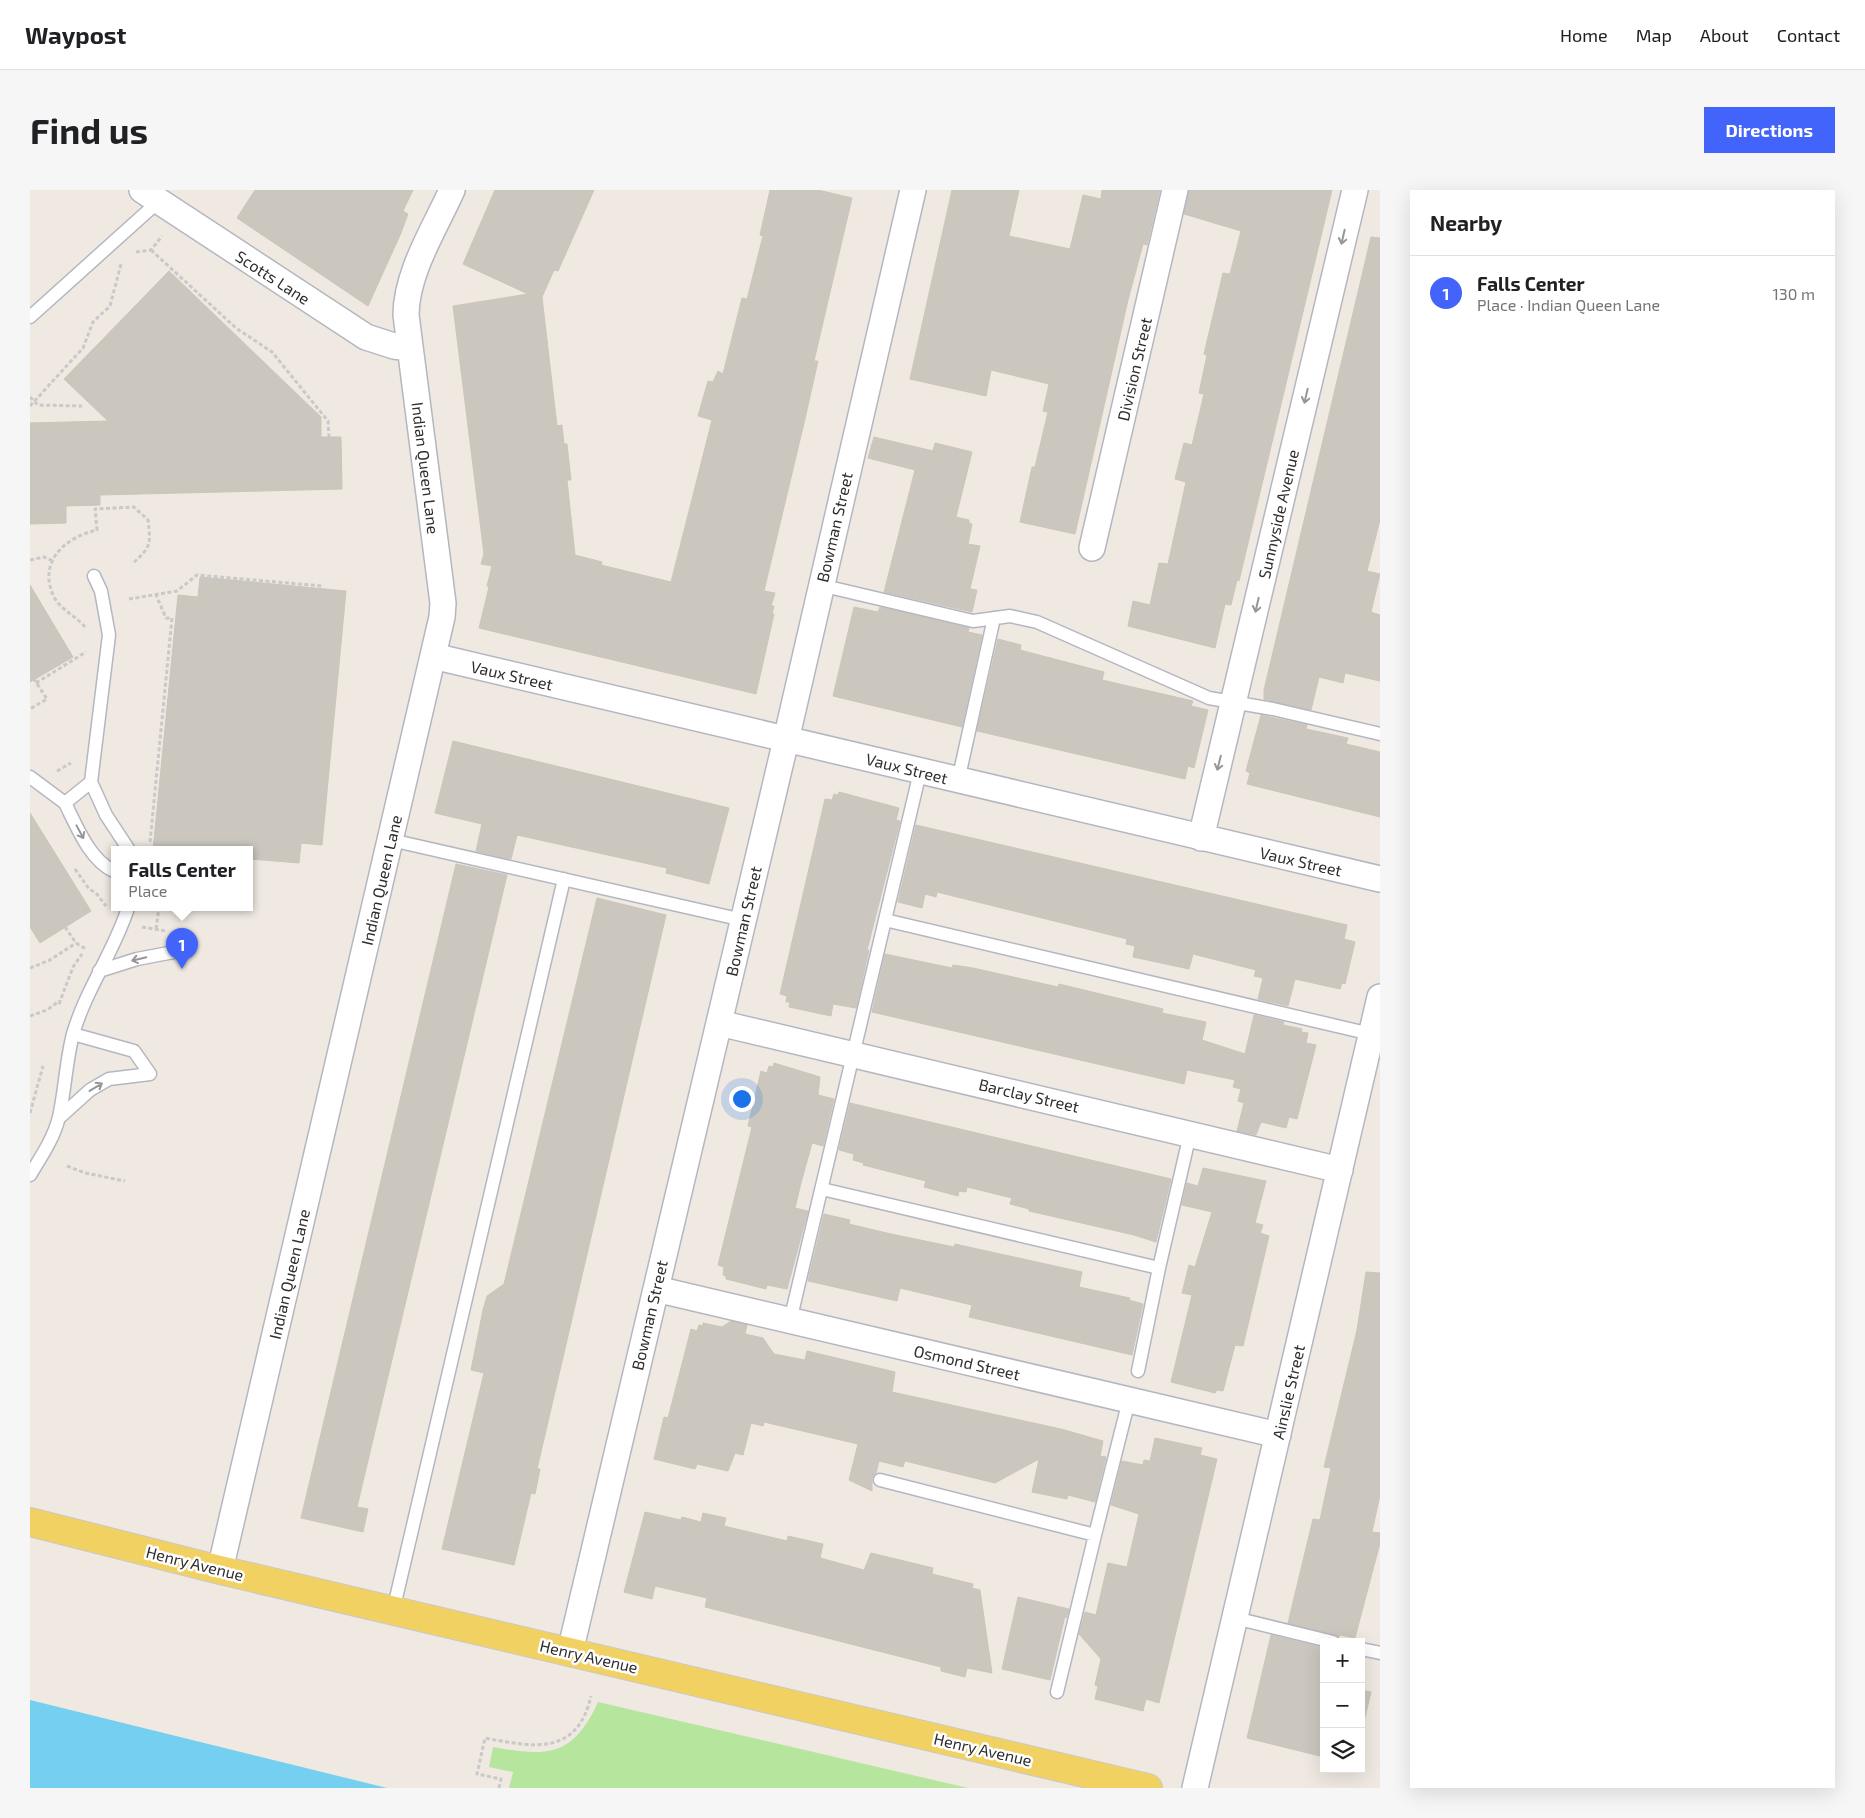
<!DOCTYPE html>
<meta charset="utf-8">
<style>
body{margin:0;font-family:"Exo 2",sans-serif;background:#f6f6f6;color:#202124}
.controls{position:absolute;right:15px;bottom:15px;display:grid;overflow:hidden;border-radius:0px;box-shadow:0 5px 20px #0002}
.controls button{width:45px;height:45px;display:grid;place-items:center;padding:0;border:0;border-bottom:1px solid #e0e0e0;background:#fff;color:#202124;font:25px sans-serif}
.you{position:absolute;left:711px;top:908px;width:18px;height:18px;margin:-12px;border:4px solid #fff;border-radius:50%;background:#1a73e8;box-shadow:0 0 0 8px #1a73e833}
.badge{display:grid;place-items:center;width:32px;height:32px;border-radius:50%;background:#4264fb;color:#fff;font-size:16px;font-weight:700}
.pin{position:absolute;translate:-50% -41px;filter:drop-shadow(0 1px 2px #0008)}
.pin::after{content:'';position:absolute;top:26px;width:18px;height:15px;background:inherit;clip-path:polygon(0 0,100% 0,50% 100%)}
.popup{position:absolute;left:81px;top:656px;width:142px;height:65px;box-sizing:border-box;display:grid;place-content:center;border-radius:0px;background:#fff;filter:drop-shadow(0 1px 4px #0005);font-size:16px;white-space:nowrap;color:#757577}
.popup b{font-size:19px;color:#202124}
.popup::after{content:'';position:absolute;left:50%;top:100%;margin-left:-10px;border:10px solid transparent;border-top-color:#fff}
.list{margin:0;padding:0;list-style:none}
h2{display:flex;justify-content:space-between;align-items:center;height:65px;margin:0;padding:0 20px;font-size:21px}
h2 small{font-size:16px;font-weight:400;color:#757577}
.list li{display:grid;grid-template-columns:32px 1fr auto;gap:15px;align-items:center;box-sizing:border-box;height:75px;padding:0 20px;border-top:1px solid #e0e0e0}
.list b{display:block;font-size:19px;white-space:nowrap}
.list p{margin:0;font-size:16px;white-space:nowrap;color:#757577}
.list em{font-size:16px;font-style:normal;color:#757577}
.icon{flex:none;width:28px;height:28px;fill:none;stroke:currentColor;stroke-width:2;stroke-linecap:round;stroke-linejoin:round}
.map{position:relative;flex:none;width:1350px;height:1598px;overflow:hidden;border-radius:0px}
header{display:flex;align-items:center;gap:30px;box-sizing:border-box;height:70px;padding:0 25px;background:#fff;border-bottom:1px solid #e0e0e0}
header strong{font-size:24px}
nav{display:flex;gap:28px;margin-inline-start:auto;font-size:18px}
.intro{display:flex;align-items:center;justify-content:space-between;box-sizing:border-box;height:120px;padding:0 30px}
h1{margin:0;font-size:35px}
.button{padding:12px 22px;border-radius:0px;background:#4264fb;color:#fff;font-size:18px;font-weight:700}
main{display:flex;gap:30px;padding:0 30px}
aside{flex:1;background:#fff;border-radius:0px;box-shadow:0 5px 20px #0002}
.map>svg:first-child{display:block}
.green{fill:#b6e59e}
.water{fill:#75cff0}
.building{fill:#cbc7bf;stroke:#cbc5ba}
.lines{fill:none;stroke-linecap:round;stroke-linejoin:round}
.service-casing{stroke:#b4b7c1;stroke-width:15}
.minor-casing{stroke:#b4b7c1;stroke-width:28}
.primary-casing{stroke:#c9c9c9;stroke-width:30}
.path{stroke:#c9c9c9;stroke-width:3;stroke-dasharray:4 2.5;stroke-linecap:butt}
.service{stroke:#fff;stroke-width:12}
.minor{stroke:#fff;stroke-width:25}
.primary{stroke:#f2d163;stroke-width:28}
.oneway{stroke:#969696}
.labels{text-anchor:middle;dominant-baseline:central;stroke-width:5;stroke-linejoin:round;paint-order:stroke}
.street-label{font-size:16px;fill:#2e2e2e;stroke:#fff}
</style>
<header>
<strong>Waypost</strong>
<nav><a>Home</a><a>Map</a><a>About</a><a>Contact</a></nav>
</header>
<div class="intro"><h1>Find us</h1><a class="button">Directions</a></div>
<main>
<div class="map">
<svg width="1350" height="1598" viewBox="0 0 1350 1598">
<rect width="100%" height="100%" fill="#efe9e1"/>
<!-- green -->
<path class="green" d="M568,1512l370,86h-459l4,-16 -24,-5 4,-20c54,10 80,10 105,-45z"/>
<!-- water -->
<path class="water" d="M0,1510l357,88h-357z"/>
<!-- building -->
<path class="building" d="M225,0h158l-10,21 5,3 -7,19 -33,73 -131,-88z
M465,0h99l-36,81 -4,-1 -12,27 15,129 5,-1 2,19h3l4,36h-4l8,75 27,7 -1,3 70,17 41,-162 -14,-4 10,-35 5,1 5,-11 5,3 19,-76 5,1 16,-63 -3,-1 10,-45h48l34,8 -38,163h4l-14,62 -40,168 11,2 -4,13h3l-2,8h2l-18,80 -277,-66 10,-41 -2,-1 5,-20 -11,-2 3,-10 -31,-248 75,-12 -65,-30z
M922,0h67l-10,46 61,13 13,-54 18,4 1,-9h58l-13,55 -4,-1 -15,56 -53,234 -55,-12 12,-55h3l13,-55 -5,-1 6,-27 -58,-14 -5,26 -76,-17z
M1159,0h143l-93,391 -2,-1 -6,25 -6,-1 -10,44 -87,-22 5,-25 17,4 9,-42 9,1 18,-82 -11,-3 9,-36 8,2 12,-51 -5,-1 8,-38 -3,-1 19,-81 7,1 11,-43 -57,-17z
M1341,47l9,1v282l-13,51 13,3 -9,38 9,3v66l-35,-8 -2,10 -24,-6 -8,33 -47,-11v-9z
M139,81l152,146v20h20l1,52 -242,6v10l-34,1v17l-36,1v-101l78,-2 -44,-42z
M844,247l59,14 2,-8 37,9 -16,65 13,3v3l3,1 -4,20 12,2 -10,43 7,1 -5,22 -88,-20 31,-122 -47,-12z
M170,387l146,14 -24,254 -21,-2 -2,20 -49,-4v-9h-97l25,-255 20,2z
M0,395l43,72 -43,25z
M824,417l24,5 2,-5 89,21 -1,4 14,3 -20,92 -129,-31z
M968,449l23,6 -1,5 84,22 -2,8 91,21 -2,5 17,4 -14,58 -6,-2 -3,13 -208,-48z
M1231,525l46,10 -1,4 42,9 -2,6 34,8v65l-133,-33 3,-11 -4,-2z
M423,551l276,67 -20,76 -43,-11 1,-5 -150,-33 -6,24 -35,-8 6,-27 -47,-11z
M809,602l60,16 -3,12 4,1 -33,129h2l-13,58 -23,-4 -2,12 -42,-9 1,-5h-4l1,-6 -7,-2 45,-195 7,1 2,-6 4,1z
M0,623l61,98 -51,32 -10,-16z
M886,635l431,100 -3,14 11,3 -10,42 -3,-1 -2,6 -45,-10 -7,27 -30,-7 5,-21 -9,-2 2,-6 -63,-16 -4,15 -56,-12 2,-11 -9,-2 1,-5 -190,-47 -1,5 -11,-3 -3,14 -24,-6z
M426,674l51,11 -150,632 11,2 -5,23 -62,-14z
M567,708l69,17 -129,554h3l-5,25 -4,-1 -17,72 -72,-16 42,-176 -13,-3 12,-60 4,-14 17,-12z
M855,764l67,14 1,-3 20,3 85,19 1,-3 104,25 -1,4 44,9 -4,18 43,14 9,-39 30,7 -1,3 19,4 -1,3 7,1 -2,10 10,2 -19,74 -8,-2 -3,11 -25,-6 -5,13 -19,-4 7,-28 -6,-2 3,-12 -8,-2 2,-7 -48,-10 -3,14 -312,-72z
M744,873l46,14 -2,18 16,4 -11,47 -11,-3 -11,40 -6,25 13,3 -21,78 -20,-4 -1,4 -40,-10v-3l-3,-1 1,-8 -6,-2 34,-138 -4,-1 13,-55 6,2 2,-7 4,1z
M820,913l321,76 -15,63 -22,-7 -105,-24v-2l-19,-5 2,-6 -45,-11 -1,5 -7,-1 -1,5 -34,-9 2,-6 -63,-16 1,-2 -11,-3 1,-6 -15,-4z
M1173,978l63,13 -11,42 8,2 -3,8 9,3 -26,110 -8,-1 -12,46 -6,-1 -2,3 -44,-11 21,-87 -10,-2 7,-28 6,2 17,-55 -30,-7 5,-22 11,3z
M794,1024l26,6 -1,4 42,10 63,13 1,-3 127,28 -3,15 51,11 -1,2 14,4 -11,51 -163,-38 3,-12 -72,-17 -3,13 -89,-20z
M1336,1082l14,1v222l-8,37 8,1v10l-25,95 -15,-3 -1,2 -51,-14 25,-104 7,1 11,-52 -7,-1 33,-137z
M701,1131l16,4 -2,9 18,4 11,16 31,6 2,-9 88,21 -3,20 169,37 42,12 -3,15 6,1 -11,45 -27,-7 -1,4 -35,-7 7,-33 -44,24 -90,-22 -2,6 -24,-6 -3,12 -4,5v13l-23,-11 9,-36 -94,-22 -1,4 -12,-3 -8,32 -8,-2 -7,18 -31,-7 -2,5 -41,-10 10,-42 4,1 23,-89 6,2 2,-6 4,1v-3l19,4z
M1125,1248l47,10 -2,7 17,4 -58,244 -13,-4 -3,12 -48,-12 3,-13 -3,-1 6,-26 -22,-25 6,-22 11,3 12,-52 19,4 12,-53 -28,-9 11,-44 21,4 1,-5 6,1z
M615,1322l36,8 1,-3 19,5 2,-9 23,5 -2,8 63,15 1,-5 35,8 -3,14 44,12 7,-17 62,15 -1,6 41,10 -1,4 8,2 12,83 -25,-5 -2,9 -24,-6v-4l-236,-60 2,-9 -52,-12 -3,13 -28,-7z
M988,1407l51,12 -3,9 -1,-2 -15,64 -48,-11z
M1241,1445l53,13v109l-77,-19z
M1331,1500l10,2 -10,42z"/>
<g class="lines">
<defs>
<path id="service" d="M0,127l129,-116
M64,386l7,15 8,44 -18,147 15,33 23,35
M790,395l153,36 37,-5 27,6 172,76 64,11 107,25
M0,587l35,26
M928,591l36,-163
M61,592l-26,21c11,22 25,58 49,68
M361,650l352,80
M855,730l35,-148
M69,781l38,-12 42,-8
M29,928l31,-28 19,-11 41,-5 -16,-23 -61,-17
M0,985c11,-18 24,-37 29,-58 6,-27 7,-56 14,-83 13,-45 41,-82 55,-126
M792,999l337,79 31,-134
M760,1131l95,-401 490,115
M1108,1181l21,-103
M850,1290l215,55 34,-135
M363,1421l171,-732
M1205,1428l98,24
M1331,1459l19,4
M1027,1502l38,-157"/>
<path id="minor" d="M112,0l224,147 28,9 16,2
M1062,358l83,-358
M403,466l947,223
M1171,648l154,-648
M689,833l621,147
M626,1099l622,146
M190,1380l222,-953 1,-14 -37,-288c0,-42 29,-87 46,-125
M540,1462l216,-912 127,-550
M1165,1598l185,-791"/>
<path id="primary" d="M0,1332l190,48 928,218"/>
</defs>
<!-- service casing -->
<use href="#service" class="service-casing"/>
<!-- minor casing -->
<use href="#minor" class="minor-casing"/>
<!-- primary casing -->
<use href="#primary" class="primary-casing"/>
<!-- path -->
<path class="path" d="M121,60l85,78 36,24 56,69 1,16
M106,62l15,-2 11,-14
M0,207l8,8 44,1
M0,216l53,-58 10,-26 17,-16 11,-42
M0,370l14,-3 9,4
M99,409l48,-8 20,-16 125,11
M55,437c-9,-11 -24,-17 -31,-30 -17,-35 11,-60 43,-67l-2,-21 39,-2 14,13c3,25 3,27 -16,44
M0,483l17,26 -17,10
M6,493l50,-31
M27,581l14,-8
M120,652l22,-224h-6l-10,-23
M45,679l14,20 7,4 10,13
M35,737l11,16 10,6
M112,737l24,4
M126,739l3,-21
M0,778l20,-8 26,-17
M29,814l14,-37 9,-13
M0,826l17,-6 12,-9
M0,923l13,-47
M37,976l18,7 40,8
M469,1598l2,-9 -24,-5 8,-36c48,9 92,19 106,-42"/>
<!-- service -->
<use href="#service" class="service"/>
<!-- minor -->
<use href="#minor" class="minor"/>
<!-- primary -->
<use href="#primary" class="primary"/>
</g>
<!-- one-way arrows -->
<defs><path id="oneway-shaft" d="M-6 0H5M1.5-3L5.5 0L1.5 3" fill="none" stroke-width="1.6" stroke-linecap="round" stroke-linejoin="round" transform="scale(1.25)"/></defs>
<g class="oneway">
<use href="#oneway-shaft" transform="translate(1313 47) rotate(103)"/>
<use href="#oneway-shaft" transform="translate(1276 206) rotate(103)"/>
<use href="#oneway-shaft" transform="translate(1227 415) rotate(103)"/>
<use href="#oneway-shaft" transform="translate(1189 573) rotate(104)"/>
<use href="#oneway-shaft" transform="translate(50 642) rotate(62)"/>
<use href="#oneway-shaft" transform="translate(109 769) rotate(167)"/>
<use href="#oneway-shaft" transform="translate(66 897) rotate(-31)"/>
</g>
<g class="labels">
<!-- street labels -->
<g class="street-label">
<text transform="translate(243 87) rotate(33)">Scotts Lane</text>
<text transform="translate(1104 179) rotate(-77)">Division Street</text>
<text transform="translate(396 278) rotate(83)">Indian Queen Lane</text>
<text transform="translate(1248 324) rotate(-77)">Sunnyside Avenue</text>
<text transform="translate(804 337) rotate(-77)">Bowman Street</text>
<text transform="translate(482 485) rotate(13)">Vaux Street</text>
<text transform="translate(877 578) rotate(14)">Vaux Street</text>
<text transform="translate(1271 671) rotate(13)">Vaux Street</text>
<text transform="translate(351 690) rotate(-77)">Indian Queen Lane</text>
<text transform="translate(713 731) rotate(-77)">Bowman Street</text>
<text transform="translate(999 905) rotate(13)">Barclay Street</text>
<text transform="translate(259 1084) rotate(-77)">Indian Queen Lane</text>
<text transform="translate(619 1125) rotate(-77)">Bowman Street</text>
<text transform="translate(937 1172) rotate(13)">Osmond Street</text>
<text transform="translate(1258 1202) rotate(-77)">Ainslie Street</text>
<text transform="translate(165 1373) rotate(14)">Henry Avenue</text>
<text transform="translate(559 1466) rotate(13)">Henry Avenue</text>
<text transform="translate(953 1559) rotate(13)">Henry Avenue</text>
</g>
</g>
</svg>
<div class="controls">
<button>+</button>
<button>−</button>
<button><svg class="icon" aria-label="layers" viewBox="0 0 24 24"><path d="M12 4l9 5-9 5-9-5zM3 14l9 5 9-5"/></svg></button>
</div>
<div class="you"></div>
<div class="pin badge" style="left:152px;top:779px">1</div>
<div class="popup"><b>Falls Center</b>Place</div>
</div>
<aside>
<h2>Nearby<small></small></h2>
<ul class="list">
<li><span class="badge">1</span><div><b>Falls Center</b><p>Place · Indian Queen Lane</p></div><em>130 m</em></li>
</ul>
</aside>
</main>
